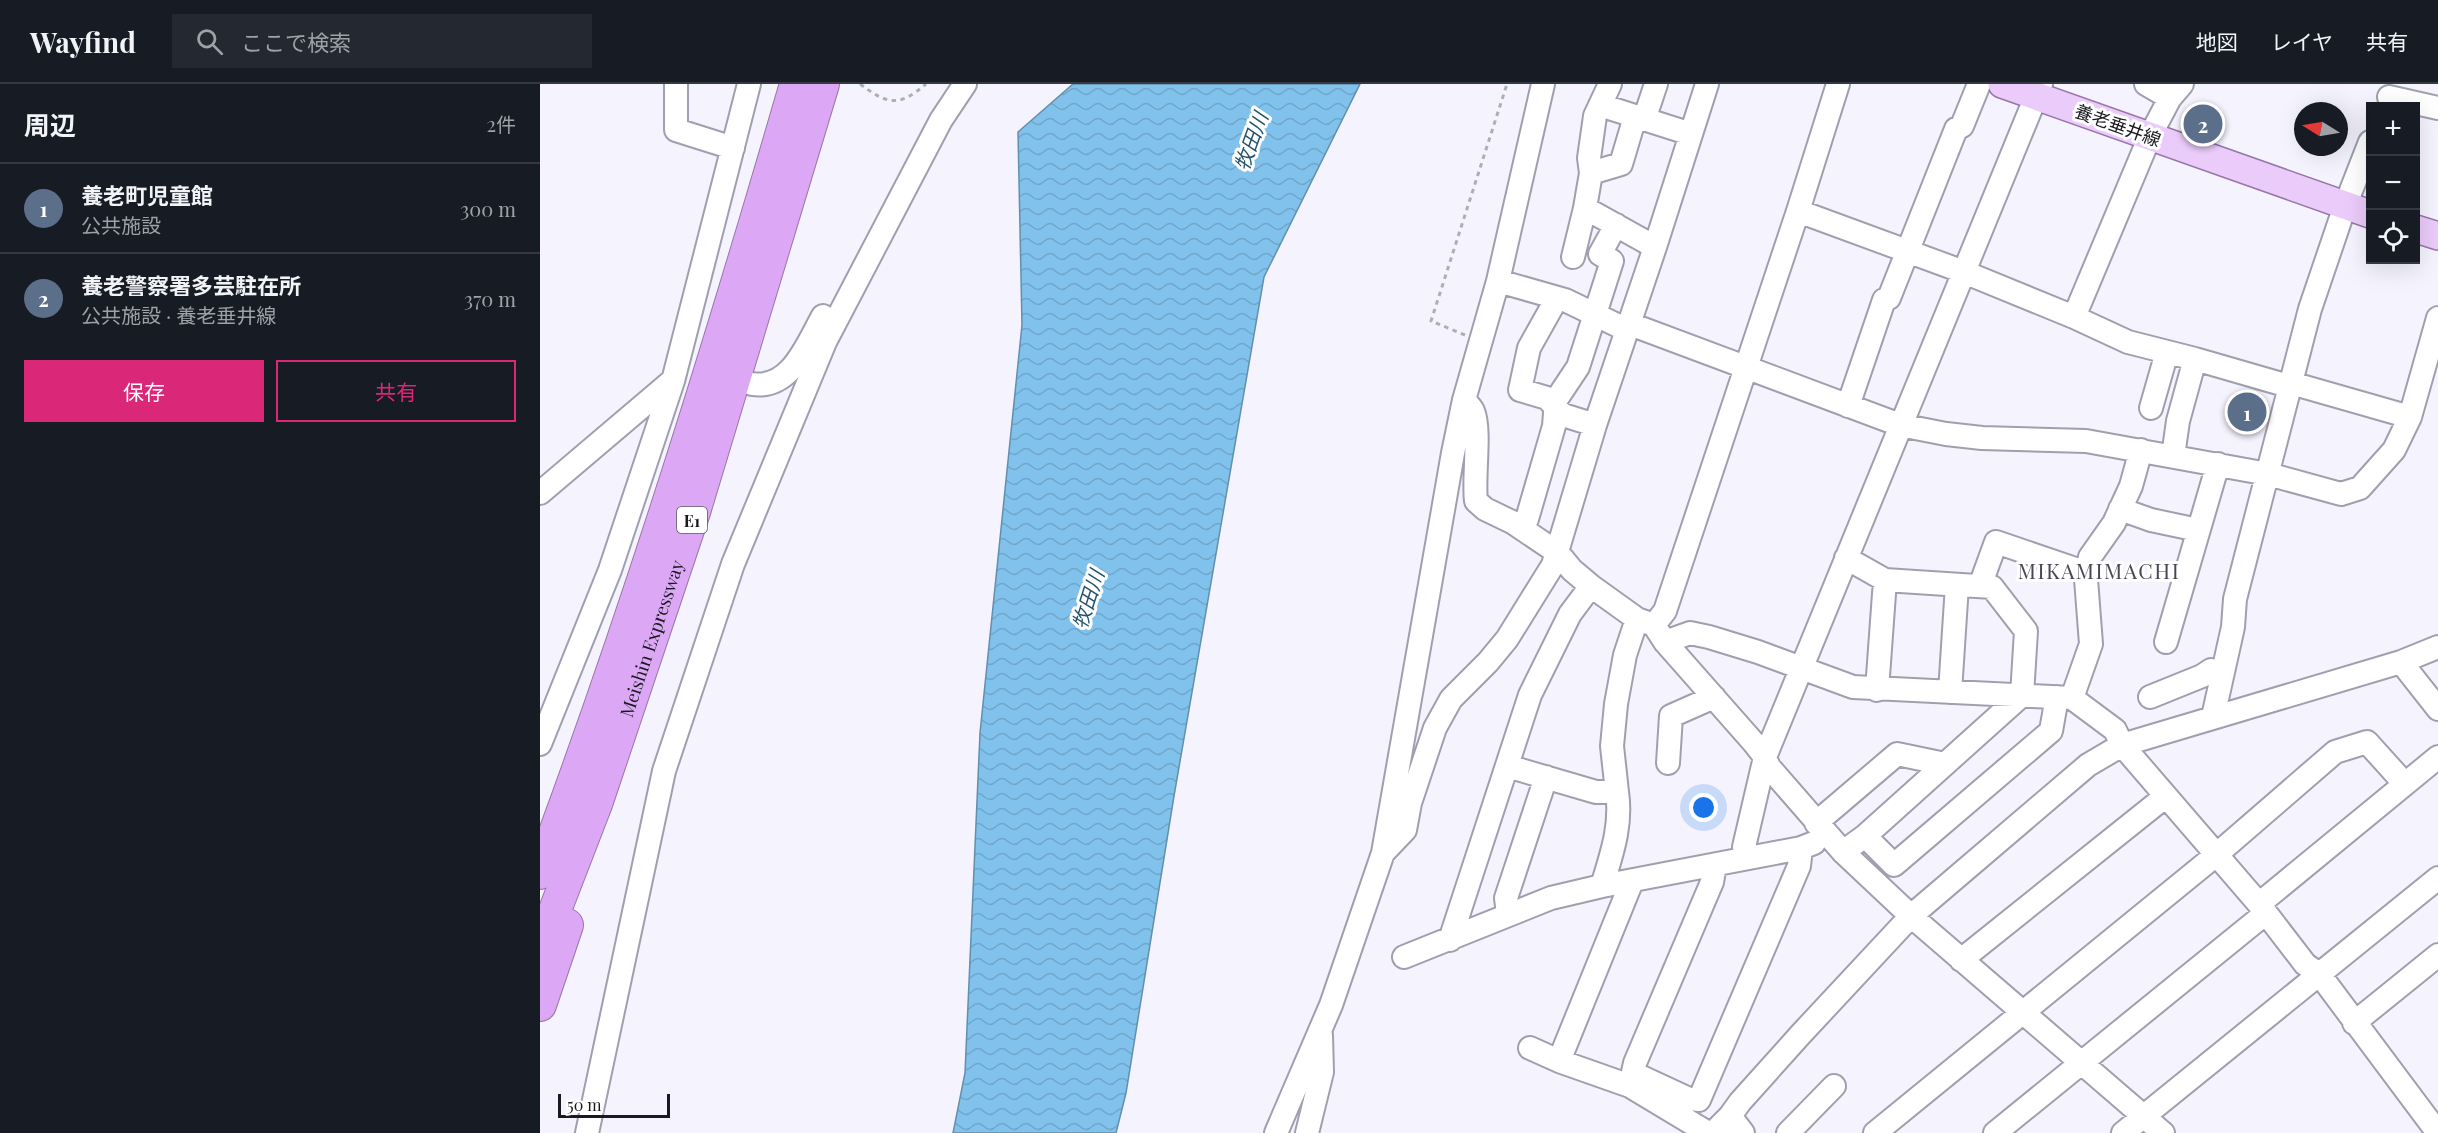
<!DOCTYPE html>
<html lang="ja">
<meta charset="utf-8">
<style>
body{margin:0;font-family:"Playfair Display","Noto Sans JP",serif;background:#242831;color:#f1f3f6}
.controls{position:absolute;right:18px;top:18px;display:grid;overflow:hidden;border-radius:0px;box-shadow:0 6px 24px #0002}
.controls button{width:54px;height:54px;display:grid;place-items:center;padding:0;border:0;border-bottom:2px solid #363941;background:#171b24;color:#f1f3f6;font:30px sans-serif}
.compass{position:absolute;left:1754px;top:18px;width:54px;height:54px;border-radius:50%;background:#171b24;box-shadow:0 6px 24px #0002;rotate:281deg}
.scale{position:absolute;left:18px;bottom:15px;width:112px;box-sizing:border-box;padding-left:6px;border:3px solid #19191f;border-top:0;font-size:16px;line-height:21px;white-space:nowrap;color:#19191f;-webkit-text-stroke:4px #fff;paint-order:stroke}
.you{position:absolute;left:1164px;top:724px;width:21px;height:21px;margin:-15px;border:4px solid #fff;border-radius:50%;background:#1a73e8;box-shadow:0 0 0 9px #1a73e833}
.badge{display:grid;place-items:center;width:39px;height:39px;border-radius:50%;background:#db2777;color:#fff;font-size:20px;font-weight:700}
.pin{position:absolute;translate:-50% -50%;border:3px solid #fff;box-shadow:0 2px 6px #0006}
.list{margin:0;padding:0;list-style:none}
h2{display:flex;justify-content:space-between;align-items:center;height:78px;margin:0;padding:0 24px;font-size:26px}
h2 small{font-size:20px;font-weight:400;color:#9ea1a6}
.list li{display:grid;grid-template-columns:39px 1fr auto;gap:18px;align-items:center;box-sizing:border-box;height:90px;padding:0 24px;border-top:2px solid #363941}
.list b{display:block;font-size:22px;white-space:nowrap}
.list p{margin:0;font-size:20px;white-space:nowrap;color:#9ea1a6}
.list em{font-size:20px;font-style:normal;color:#9ea1a6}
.actions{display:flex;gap:12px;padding:18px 24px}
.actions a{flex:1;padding:14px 0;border:2px solid #db2777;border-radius:0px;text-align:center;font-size:21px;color:#db2777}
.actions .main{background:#db2777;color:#fff}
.icon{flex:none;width:33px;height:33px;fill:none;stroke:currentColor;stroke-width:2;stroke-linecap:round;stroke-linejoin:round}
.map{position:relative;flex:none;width:1898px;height:1049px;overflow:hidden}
header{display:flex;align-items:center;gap:36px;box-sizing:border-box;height:84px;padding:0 30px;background:#171b24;border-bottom:2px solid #363941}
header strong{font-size:28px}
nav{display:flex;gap:33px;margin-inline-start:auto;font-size:21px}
.search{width:420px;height:54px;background:#242831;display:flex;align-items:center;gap:15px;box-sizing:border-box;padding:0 21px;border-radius:0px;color:#9ea1a6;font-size:22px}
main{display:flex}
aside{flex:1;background:#171b24}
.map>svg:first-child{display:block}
.water{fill:url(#water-waves);stroke:#628fae;stroke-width:1.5}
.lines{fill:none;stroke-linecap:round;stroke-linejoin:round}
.minor-casing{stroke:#a09faf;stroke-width:26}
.major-casing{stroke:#9876aa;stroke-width:30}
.highway-casing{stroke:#9876aa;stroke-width:34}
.path{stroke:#aeaeb6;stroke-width:3;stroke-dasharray:4.5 4.5;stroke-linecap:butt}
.minor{stroke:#fff;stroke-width:22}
.major{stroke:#eacbf9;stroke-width:27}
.highway{stroke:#dca8f5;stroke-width:32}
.labels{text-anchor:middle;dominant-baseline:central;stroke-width:6;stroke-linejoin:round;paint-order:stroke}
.shield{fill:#fff;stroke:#5e5e62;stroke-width:1.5}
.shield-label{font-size:16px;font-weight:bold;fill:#19191f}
.street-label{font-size:18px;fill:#19191f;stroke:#fff}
.water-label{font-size:20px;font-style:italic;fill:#225370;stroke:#fff}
.quarter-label{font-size:21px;letter-spacing:1.5px;fill:#484755;stroke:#fff}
</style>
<header>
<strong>Wayfind</strong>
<div class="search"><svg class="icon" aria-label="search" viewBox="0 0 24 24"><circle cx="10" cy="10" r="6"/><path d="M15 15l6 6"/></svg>ここで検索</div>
<nav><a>地図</a><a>レイヤ</a><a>共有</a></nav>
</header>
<main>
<aside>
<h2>周辺<small>2件</small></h2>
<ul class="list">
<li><span class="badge" style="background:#5c6f8a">1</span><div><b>養老町児童館</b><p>公共施設</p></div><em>300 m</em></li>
<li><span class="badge" style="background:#5c6f8a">2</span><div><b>養老警察署多芸駐在所</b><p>公共施設 · 養老垂井線</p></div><em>370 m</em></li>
</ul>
<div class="actions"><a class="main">保存</a><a>共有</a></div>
</aside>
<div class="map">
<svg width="1898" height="1049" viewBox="0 0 1898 1049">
<defs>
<pattern id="water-waves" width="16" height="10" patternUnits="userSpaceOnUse" patternTransform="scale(1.5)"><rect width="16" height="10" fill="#81c2ec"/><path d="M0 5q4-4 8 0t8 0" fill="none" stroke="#6fa6ca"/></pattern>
</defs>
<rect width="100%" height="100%" fill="#f5f4fe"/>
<!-- water -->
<path class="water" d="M533,0h287l-96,193 -90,519 -48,297 -10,40h-163l12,-60 15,-340 42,-408 -4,-193z"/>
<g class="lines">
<defs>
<path id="minor" d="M136,0v46l57,18
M1606,0l24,14
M1849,13l49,11
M1060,21l91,29
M1104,36l12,-36
M1051,89l-2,-15 6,-42 15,-32
M1045,124l6,-35 30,-9 14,-47
M1258,127l166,61 110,45 54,25 67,17 97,28 6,-2 112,32
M1033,173l12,-49 70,39
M958,197l67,19 62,30
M1017,214l-28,50 -9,42 27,8 16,17 32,10
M1534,233l76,-181 20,-38 12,-14
M1090,240l270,101 46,9 36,4 104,3 182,33 73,20 19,-6 34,-38 16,-33 28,-99
M212,300c39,6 55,-40 71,-68
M924,316c3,3 7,7 9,11 8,19 0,66 3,90l9,8 27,13 46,31 14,17 19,16 46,33 17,6 11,17 89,101 11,14 4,10 74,85 68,64 252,217
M1308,322l36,-106 5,-2 67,-169 6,-3 17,-42
M1611,324l16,-56
M1633,372l5,-35 17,-62
M0,409l132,-112
M1580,425l31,11 47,10
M987,435l27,-93 2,-26 22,-33 34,-106 -12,-7 16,-29
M1440,502l16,-44 91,31
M1114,541l11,-14 133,-400 40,-127
M1125,558l25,-9 19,4 49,15 95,35 219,11 43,32 7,15 137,159 46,60 15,11 118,158
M1626,558l52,-178
M1861,578l37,47
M1337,606l8,-110
M1410,608l7,-107
M1610,613l52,-21 9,-6
M1532,614l19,-54 -5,-65 4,-22 24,-34 17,-37 10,-36
M1673,633l20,-90 2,-28 75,-290 35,-103 25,-64
M0,660l70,-174 63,-189 76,-297
M1128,679l3,-47 43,-19
M967,682l89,26h21l-5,-46 4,-42 9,-49 12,-36
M1077,708c5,33 -5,61 -15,94l199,-38 13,-5
M1276,739l81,-69 48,10
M1325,752l29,29 157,-134 6,-34
M844,768l21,-22 5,-27 25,-75 16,-29 37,-37 19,-23 46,-74 42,-140 60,-178 52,-163
M1303,768l22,-16 157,-141 4,-64 -34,-44 -107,-7 -39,-22
M1205,774l-1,-11 21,-90 276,-673
M1719,820l179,-147
M968,830l-2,-16 40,-121
M910,856l80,-245 40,-81 21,-28
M864,873l147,-59 51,-12
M1421,876l205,-164
M1814,939l84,-68
M990,964l29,13 71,25 78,47
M1019,977l73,-180
M1093,989l56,26 10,1 100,-234 2,-18
M1090,1002l5,-23 77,-181 3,-17
M1190,1032l13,17
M47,1049l77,-362 69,-207 92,-222 116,-222 24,-36
M736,1049l55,-128 52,-152 70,-400 11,-53 34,-119 45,-197
M767,1049l15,-61 -1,-37
M1173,1049l17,-17 10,-14 61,-68 110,-118 177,-151 34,-20 279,-83 37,-15
M1248,1049l46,-47
M1335,1049l341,-278 119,-103 32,-10 38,42
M1455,1049l271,-220
M1583,1049l315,-255"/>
<path id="major" d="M1462,0l368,130
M1876,145l22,7"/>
<g id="highway">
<path d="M0,789c97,-259 179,-524 256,-789"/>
<path id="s1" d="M0,865l56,-145 98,-292 129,-428"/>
<path d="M0,921l27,-80"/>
</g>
</defs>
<!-- minor casing -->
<use href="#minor" class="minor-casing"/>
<!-- major casing -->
<use href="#major" class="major-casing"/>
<!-- highway casing -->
<use href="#highway" class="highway-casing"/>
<!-- path -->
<path class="path" d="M320,0c27,20 38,24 66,0
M925,251l-34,-14 76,-237"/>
<!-- minor -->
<use href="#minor" class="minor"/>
<!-- major -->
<use href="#major" class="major"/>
<!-- highway -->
<use href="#highway" class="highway"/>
</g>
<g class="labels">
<!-- shield labels -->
<rect class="shield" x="137" y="423" width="30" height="26" rx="4.5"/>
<g class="shield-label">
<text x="152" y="436">E1</text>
</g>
<!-- street labels -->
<g class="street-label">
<text transform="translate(1578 41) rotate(20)">養老垂井線</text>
<text stroke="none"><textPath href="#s1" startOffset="330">Meishin Expressway</textPath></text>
</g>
<!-- water labels -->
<g class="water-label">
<text transform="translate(710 57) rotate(-70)">牧田川</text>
<text transform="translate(547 515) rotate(-72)">牧田川</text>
</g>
<!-- quarter labels -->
<g class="quarter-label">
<text x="1559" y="486">MIKAMIMACHI</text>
</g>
</g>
</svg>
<div class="controls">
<button>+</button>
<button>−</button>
<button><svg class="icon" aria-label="locate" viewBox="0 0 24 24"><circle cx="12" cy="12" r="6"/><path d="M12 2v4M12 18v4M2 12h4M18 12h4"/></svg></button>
</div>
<svg class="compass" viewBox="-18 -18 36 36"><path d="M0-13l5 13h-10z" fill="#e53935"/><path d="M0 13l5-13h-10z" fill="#9ea1a6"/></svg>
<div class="scale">50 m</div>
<div class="you"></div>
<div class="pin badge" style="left:1707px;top:328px;background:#5c6f8a">1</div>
<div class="pin badge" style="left:1663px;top:40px;background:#5c6f8a">2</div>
</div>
</main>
